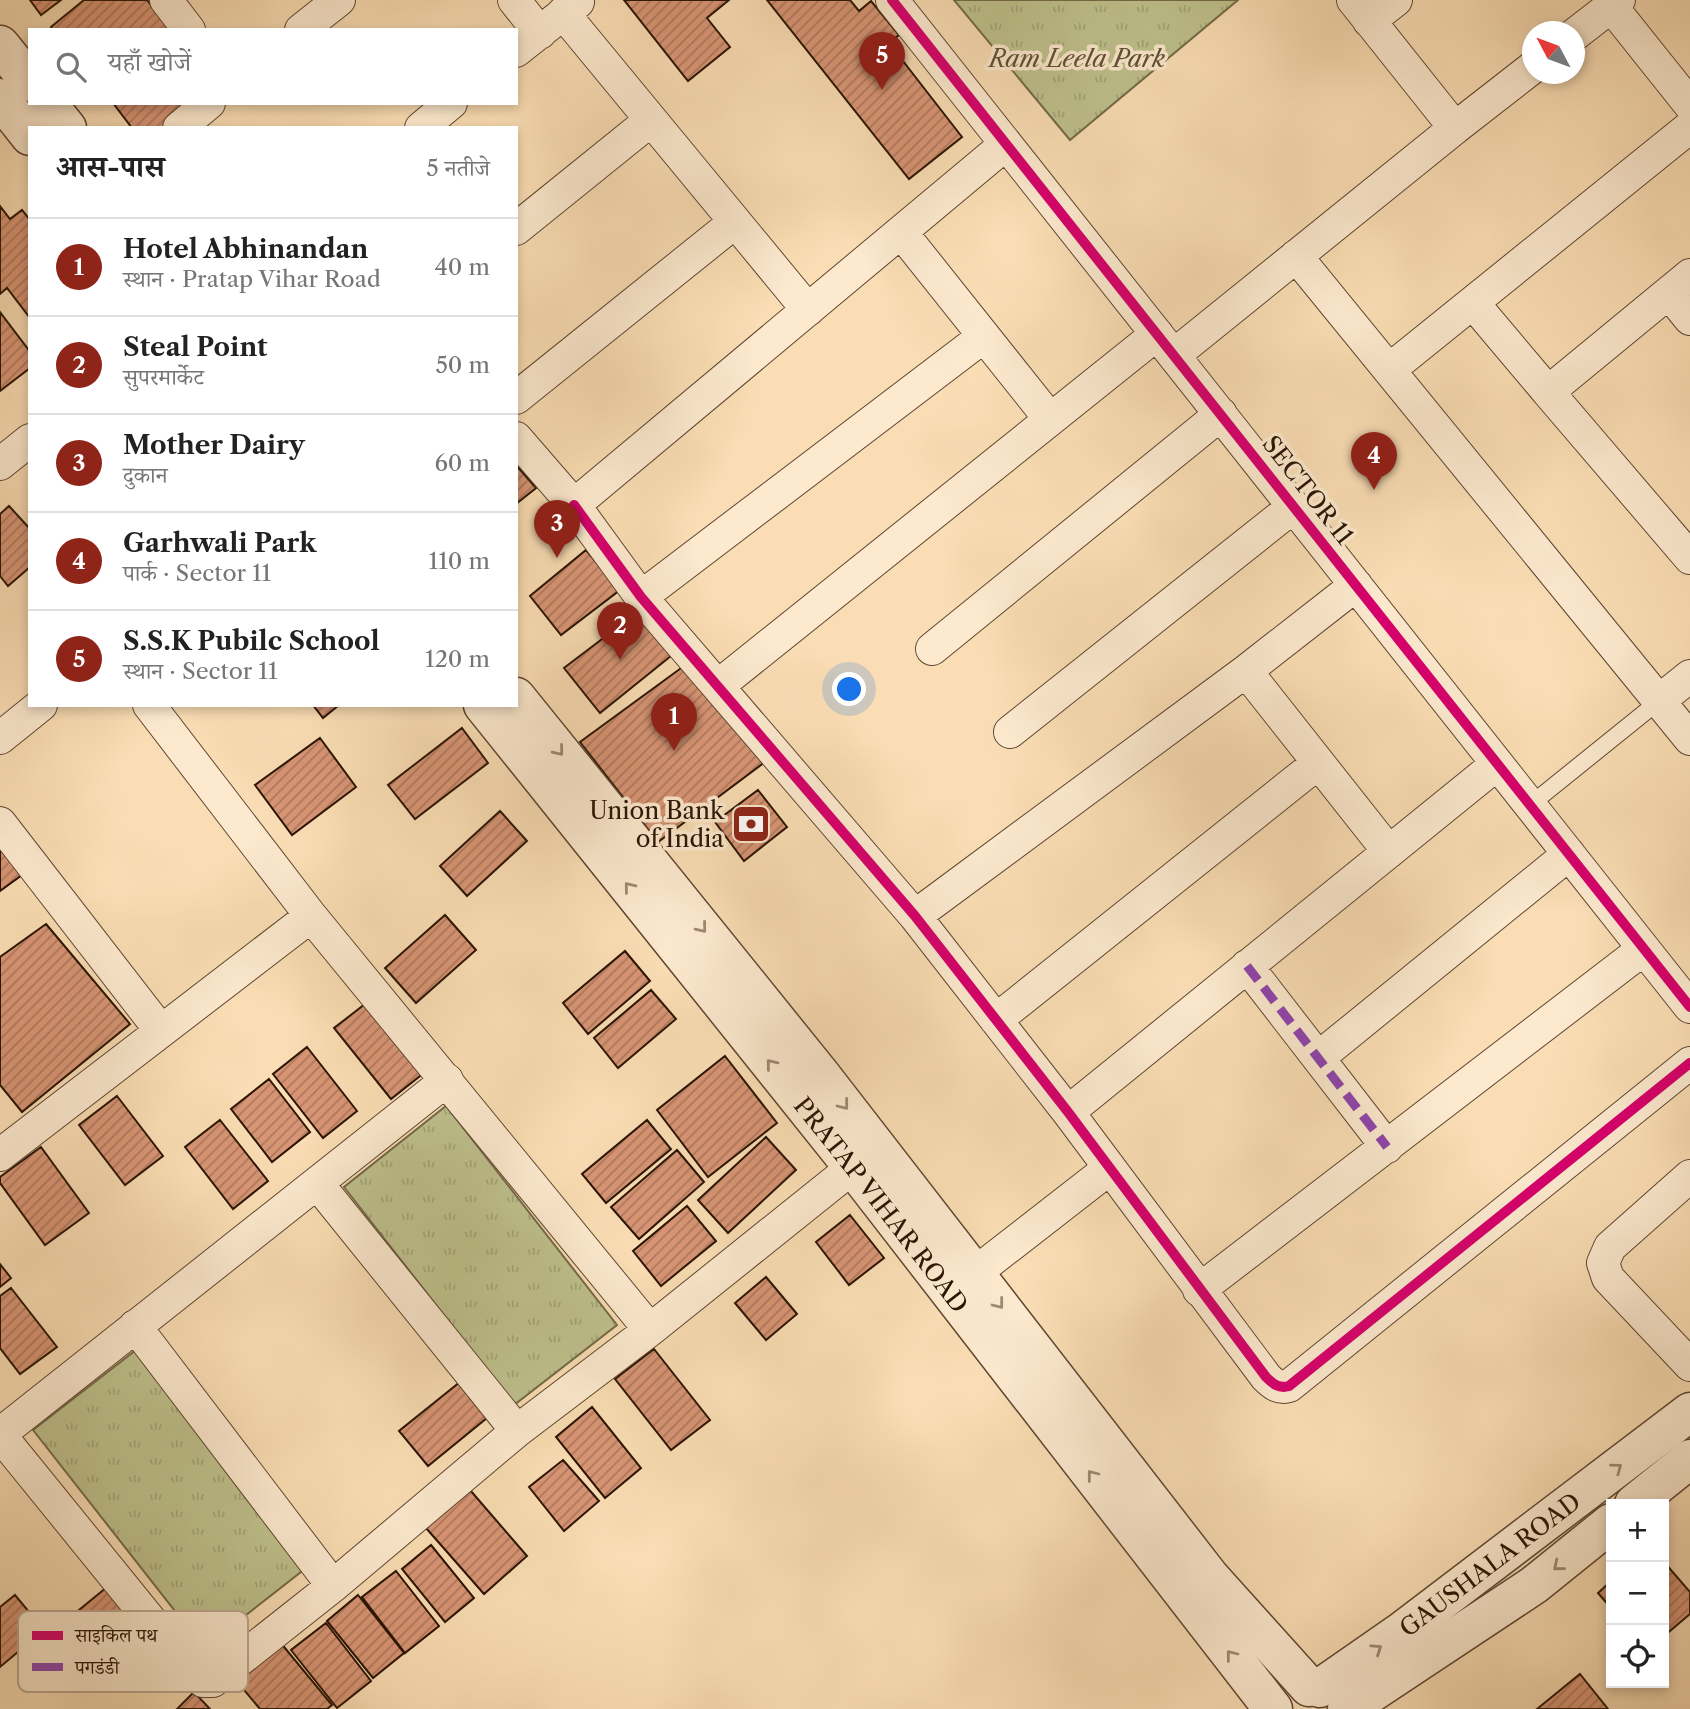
<!DOCTYPE html>
<html lang="hi">
<meta charset="utf-8">
<style>
body{margin:0;font-family:"Libre Caslon Text","Noto Serif Devanagari",serif;background:#f2f2f2;color:#222}
.controls{position:absolute;right:21px;bottom:21px;display:grid;overflow:hidden;border-radius:0px;box-shadow:0 4px 10px #0003}
.controls button{width:63px;height:63px;display:grid;place-items:center;padding:0;border:0;border-bottom:2px solid #e0e0e0;background:#fff;color:#222;font:35px sans-serif}
.compass{position:absolute;left:1522px;top:21px;width:63px;height:63px;border-radius:50%;background:#fff;box-shadow:0 4px 10px #0003;rotate:311deg}
.you{position:absolute;left:850px;top:690px;width:24px;height:24px;margin:-18px;border:5px solid #fff;border-radius:50%;background:#1a73e8;box-shadow:0 0 0 10px #1a73e833}
.badge{display:grid;place-items:center;width:46px;height:46px;border-radius:50%;background:#8f2418;color:#fff;font-size:23px;font-weight:700}
.pin{position:absolute;translate:-50% -58px;filter:drop-shadow(0 2px 4px #0008)}
.pin::after{content:'';position:absolute;top:37px;width:24px;height:21px;background:inherit;clip-path:polygon(0 0,100% 0,50% 100%)}
.list{margin:0;padding:0;list-style:none}
h2{display:flex;justify-content:space-between;align-items:center;height:91px;margin:0;padding:0 28px;font-size:30px}
h2 small{font-size:23px;font-weight:400;color:#767676}
.list li{display:grid;grid-template-columns:46px 1fr auto;gap:21px;align-items:center;box-sizing:border-box;height:98px;padding:0 28px;border-top:2px solid #e0e0e0}
.list b{display:block;font-size:26px;white-space:nowrap}
.list p{margin:0;font-size:23px;white-space:nowrap;color:#767676}
.list em{font-size:23px;font-style:normal;color:#767676}
.icon{flex:none;width:38px;height:38px;fill:none;stroke:currentColor;stroke-width:2;stroke-linecap:round;stroke-linejoin:round}
.map{position:relative;flex:none;width:1690px;height:1709px;overflow:hidden}
.search{position:absolute;background:#fff;box-shadow:0 4px 10px #0003;left:28px;top:28px;width:490px;height:77px;display:flex;align-items:center;gap:18px;box-sizing:border-box;padding:0 24px;border-radius:0px;color:#767676;font-size:26px}
.panel{position:absolute;background:#fff;box-shadow:0 4px 10px #0003;left:28px;top:126px;width:490px;height:581px;border-radius:0px}
.map>svg:first-child{display:block}
.park{fill:url(#park-tufts);stroke:#746a48;stroke-width:2}
.building{fill:url(#building-hatch);stroke:#2a1404;stroke-width:2}
.lines{fill:none;stroke-linecap:round;stroke-linejoin:round}
.service-casing{stroke:#5e4630;stroke-width:18}
.minor-casing{stroke:#5e4630;stroke-width:34}
.tertiary-casing{stroke:#5e4630;stroke-width:41}
.service{stroke:#fce9ce;stroke-width:16}
.minor{stroke:#fce9ce;stroke-width:32}
.tertiary{stroke:#fce9ce;stroke-width:38}
.quiet{stroke:#8e44ad;stroke-width:9;stroke-dasharray:18 9;stroke-linecap:butt}
.cycleway-casing{stroke:#fce9ce;stroke-width:15}
.cycleway{stroke:#d6006c;stroke-width:10}
.oneway{stroke:#9e8973}
.labels{text-anchor:middle;dominant-baseline:central;stroke-width:7;stroke-linejoin:round;paint-order:stroke}
.park-label{font-size:24px;font-style:italic;fill:#5e5134;stroke:#fce9ce}
.street-label{font-size:24px;fill:#2a1404;stroke:#fce9ce}
.poi-label{font-size:24px;fill:#2a1404;stroke:#fce9ce;text-anchor:end}
.key{fill:#fce9ce;stroke:#bda991;stroke-width:2}
.key-label{font-size:19px;fill:#2a1404}
</style>
<div class="map">
<svg width="1690" height="1709" viewBox="0 0 1690 1709">
<defs>
<pattern id="park-tufts" width="24" height="20" patternUnits="userSpaceOnUse" patternTransform="scale(1.75)"><rect width="24" height="20" fill="#bec18d"/><path d="M3 7l-1-3M5 7V3M7 7l1-3M15 17l-1-3M17 17v-4M19 17l1-3" fill="none" stroke="#a3a578"/></pattern>
<pattern id="building-hatch" width="6" height="6" patternUnits="userSpaceOnUse" patternTransform="scale(1.75)"><rect width="6" height="6" fill="#d89575"/><path d="M-1 1l2-2M0 6l6-6M5 7l2-2" fill="none" stroke="#af785e"/></pattern>
</defs>
<rect width="100%" height="100%" fill="#faddb4"/>
<filter id="stains"><feTurbulence type="fractalNoise" baseFrequency=".00286" numOctaves="4"/><feColorMatrix values="0 0 0 0 .2 0 0 0 0 .09 0 0 0 0 .02 0 0 0 .5 -.17"/></filter>
<radialGradient id="worn" r=".72"><stop offset=".6" stop-color="#630" stop-opacity="0"/><stop offset="1" stop-color="#630" stop-opacity=".3"/></radialGradient>
<!-- park -->
<path class="park" d="M954,0h284l-168,140z
M446,1106l171,219 -103,80 -170,-218z
M136,1350l170,218 -102,80 -171,-218z"/>
<!-- building -->
<path class="building" d="M30,0h31l-20,15z
M84,0h63l21,27 -4,3h-111l-2,-3z
M624,0h105l-22,18 23,29 -42,34z
M767,0h83l9,11 12,-10 28,34 -10,8 73,94 -53,42z
M113,103h88l-31,25h-38z
M0,206l10,13 12,-9 8,10v98l-23,-30 -7,6z
M0,312l28,37 2,-1v20l-30,23z
M516,465l20,23 -20,16z
M9,506l21,23v38l-22,19 -8,-10v-62z
M586,550l34,40 -59,45 -31,-39z
M639,611l37,41 -76,61 -36,-45z
M688,663l81,96 -111,83 -78,-100z
M313,705h26l-16,13z
M462,728l26,35 -73,56 -27,-34z
M320,738l36,49 -64,48 -37,-50z
M758,790l29,37 -43,34 -29,-39z
M500,811l27,30 -60,55 -27,-30z
M0,846l22,29 -22,16z
M445,915l31,35 -60,53 -31,-35z
M46,924l84,100 -108,88 -22,-27v-128z
M625,951l25,30 -62,53 -25,-31z
M651,990l25,29 -58,49 -24,-30z
M369,1001l56,71 -34,27 -57,-71z
M307,1047l50,64 -34,27 -50,-64z
M725,1056l52,67 -69,54 -51,-67z
M269,1079l41,53 -38,30 -41,-53z
M117,1096l46,60 -38,29 -46,-60z
M220,1120l48,61 -35,28 -48,-62z
M647,1120l24,29 -65,54 -24,-29z
M766,1137l30,33 -68,63 -30,-33z
M41,1147l48,66 -44,32 -45,-62v-6z
M677,1150l27,32 -65,57 -28,-32z
M687,1206l29,35 -55,45 -28,-35z
M850,1215l34,43 -35,27 -33,-43z
M0,1264l11,14 -11,9z
M766,1277l31,37 -31,26 -31,-37z
M11,1288l46,59 -37,27 -20,-26v-52z
M654,1349l56,71 -39,30 -56,-71z
M465,1378l28,35 -65,53 -29,-35z
M592,1407l49,61 -36,30 -49,-61z
M563,1460l36,41 -35,30 -35,-44z
M470,1490l57,66 -43,38 -58,-66z
M431,1545l43,53 -29,24 -43,-53z
M1664,1562l26,30v22l-26,22z
M396,1571l43,55 -34,27 -43,-56z
M1611,1581v27l-13,-15z
M112,1583l32,38 -51,41 -31,-38z
M15,1595l29,35 -44,37v-60z
M358,1595l46,58 -31,25 -46,-57z
M326,1623l45,58 -34,27 -46,-58z
M280,1642l52,63 -5,4h-67l-26,-31z
M1580,1674l28,35h-71z
M194,1692l16,17h-33z"/>
<g class="lines">
<defs>
<path id="service" d="M1530,805l129,-104"/>
<path id="minor" d="M166,0l23,30
M514,0l26,33
M892,0l798,1007
M1353,0l102,128 77,-60
M1611,6l79,99
M563,13l245,297
M1369,21l27,-21
M301,30l38,-30
M1574,35l45,-35
M516,51l62,-49
M179,128l30,-25
M421,128l30,-25
M516,229l135,-109
M901,232l149,187
M1296,256l394,483
M1690,275l-142,117 142,166
M1669,293l21,26
M1473,303l75,89
M1174,355l281,-227
M1389,370l301,-243
M516,398l219,-176
M516,438l58,67 432,-361
M0,464l30,-24
M574,505l67,92 274,319 153,196 198,265c7,7 13,12 23,9l401,-323
M641,597l342,-260
M932,649l289,-235
M1246,671l143,181
M718,686l439,-352
M1659,701l31,-25
M149,705l162,211 339,414
M1010,732l283,-225
M0,738l41,-33
M0,823l161,208
M915,916l331,-245 110,-86
M1247,966l140,181
M996,1020l322,-257
M1318,1058l251,-204
M1068,1112l429,-348
M0,1155l311,-239
M1690,1176l-80,71 -7,16 5,15 82,87
M317,1183l200,248
M975,1273l135,-105
M1199,1290l438,-336
M135,1326l198,260
M0,1434l447,-354
M0,1435l189,233 14,13h10l120,-95 184,-155 133,-101 222,-178"/>
<g id="tertiary">
<path d="M0,45l30,37"/>
<path d="M0,98l30,38"/>
<path d="M47,103l20,25"/>
<path d="M516,697l305,378 389,502 99,110"/>
<path id="s1" d="M483,705l370,462 420,542"/>
<path d="M1634,1504l56,-45"/>
<path id="s2" d="M1320,1688l82,-57 288,-219"/>
<path d="M1347,1709l187,-124 77,-62"/>
</g>
</defs>
<!-- service casing -->
<use href="#service" class="service-casing"/>
<!-- minor casing -->
<use href="#minor" class="minor-casing"/>
<!-- tertiary casing -->
<use href="#tertiary" class="tertiary-casing"/>
<!-- service -->
<use href="#service" class="service"/>
<!-- minor -->
<use href="#minor" class="minor"/>
<!-- tertiary -->
<use href="#tertiary" class="tertiary"/>
<!-- quiet -->
<path class="quiet" d="M1247,966l140,181"/>
<defs>
<path id="cycleway" d="M892,0l798,1007
M574,505l67,92 274,319 153,196 198,265c7,7 13,12 23,9l401,-323"/>
</defs>
<!-- cycleway casing -->
<use href="#cycleway" class="cycleway-casing"/>
<!-- cycleway -->
<use href="#cycleway" class="cycleway"/>
</g>
<!-- one-way arrows -->
<defs><path id="oneway-chevron" d="M-2-3.5L2.5 0L-2 3.5" fill="none" stroke-width="1.6" stroke-linecap="round" stroke-linejoin="round" transform="scale(1.75)"/></defs>
<g class="oneway">
<use href="#oneway-chevron" transform="translate(559 751) rotate(51)"/>
<use href="#oneway-chevron" transform="translate(629 887) rotate(-129)"/>
<use href="#oneway-chevron" transform="translate(702 928) rotate(51)"/>
<use href="#oneway-chevron" transform="translate(771 1064) rotate(-129)"/>
<use href="#oneway-chevron" transform="translate(844 1105) rotate(52)"/>
<use href="#oneway-chevron" transform="translate(999 1304) rotate(52)"/>
<use href="#oneway-chevron" transform="translate(1617 1468) rotate(-37)"/>
<use href="#oneway-chevron" transform="translate(1092 1475) rotate(-128)"/>
<use href="#oneway-chevron" transform="translate(1558 1566) rotate(141)"/>
<use href="#oneway-chevron" transform="translate(1377 1649) rotate(-34)"/>
<use href="#oneway-chevron" transform="translate(1231 1655) rotate(-128)"/>
</g>
<!-- icons -->
<defs>
<symbol id="bank-square" viewBox="-11 -11 22 22"><rect x="-9" y="-9" width="18" height="18" rx="4" fill="#8f2418" stroke="#fce9ce"/><path d="M-6-4H6V4H-6ZM0-2.3a2.3 2.3 0 1 0 0 4.6a2.3 2.3 0 1 0 0-4.6Z" fill="#fff"/></symbol>
</defs>
<g fill-rule="evenodd">
<use href="#bank-square" x="729" y="802" width="44" height="44"/>
</g>
<g class="labels">
<!-- park labels -->
<g class="park-label">
<text x="1077" y="58">Ram Leela Park</text>
</g>
<!-- street labels -->
<g class="street-label">
<text transform="translate(1308 490) rotate(52)">SECTOR 11</text>
<text stroke="none"><textPath href="#s1" startOffset="639">PRATAP VIHAR ROAD</textPath></text>
<text stroke="none"><textPath href="#s2" startOffset="210">GAUSHALA ROAD</textPath></text>
</g>
<!-- poi labels -->
<g class="poi-label">
<text x="724" y="810">Union Bank<tspan x="724" dy="28">of India</tspan></text>
</g>
</g>
<!-- legend -->
<rect x="18" y="1611" width="230" height="81" rx="10" class="key"/>
<rect x="32" y="1631" width="31" height="9" fill="#d6006c"/>
<rect x="32" y="1663" width="31" height="8" fill="#8e44ad"/>
<g class="key-label">
<text x="75" y="1642">साइकिल पथ</text>
<text x="75" y="1674">पगडंडी</text>
</g>
<rect width="100%" height="100%" filter="url(#stains)"/>
<rect width="100%" height="100%" fill="url(#worn)"/>
</svg>
<div class="controls">
<button>+</button>
<button>−</button>
<button><svg class="icon" aria-label="locate" viewBox="0 0 24 24"><circle cx="12" cy="12" r="6"/><path d="M12 2v4M12 18v4M2 12h4M18 12h4"/></svg></button>
</div>
<svg class="compass" viewBox="-18 -18 36 36"><path d="M0-13l5 13h-10z" fill="#e53935"/><path d="M0 13l5-13h-10z" fill="#767676"/></svg>
<div class="you"></div>
<div class="pin badge" style="left:674px;top:751px">1</div>
<div class="pin badge" style="left:620px;top:660px">2</div>
<div class="pin badge" style="left:557px;top:558px">3</div>
<div class="pin badge" style="left:1374px;top:490px">4</div>
<div class="pin badge" style="left:882px;top:90px">5</div>
<div class="search"><svg class="icon" aria-label="search" viewBox="0 0 24 24"><circle cx="10" cy="10" r="6"/><path d="M15 15l6 6"/></svg>यहाँ खोजें</div>
<section class="panel">
<h2>आस-पास<small>5 नतीजे</small></h2>
<ul class="list">
<li><span class="badge">1</span><div><b>Hotel Abhinandan</b><p>स्थान · Pratap Vihar Road</p></div><em>40 m</em></li>
<li><span class="badge">2</span><div><b>Steal Point</b><p>सुपरमार्केट</p></div><em>50 m</em></li>
<li><span class="badge">3</span><div><b>Mother Dairy</b><p>दुकान</p></div><em>60 m</em></li>
<li><span class="badge">4</span><div><b>Garhwali Park</b><p>पार्क · Sector 11</p></div><em>110 m</em></li>
<li><span class="badge">5</span><div><b>S.S.K Pubilc School</b><p>स्थान · Sector 11</p></div><em>120 m</em></li>
</ul>
</section>
</div>
